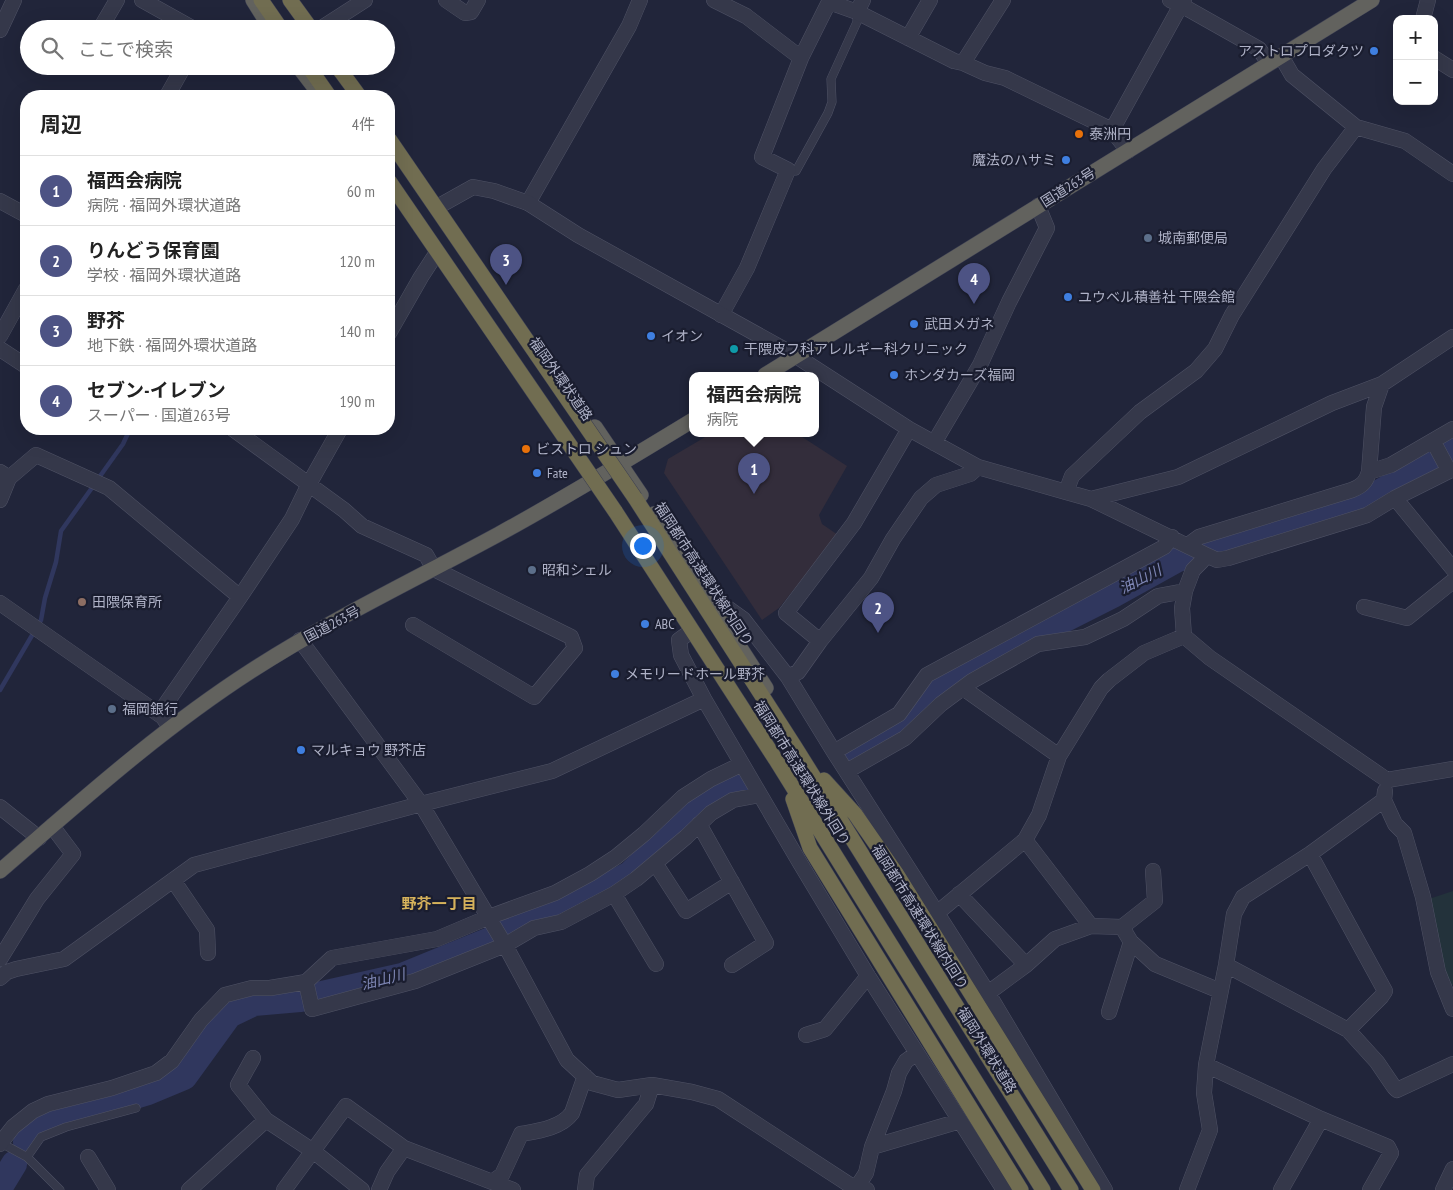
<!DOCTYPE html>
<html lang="ja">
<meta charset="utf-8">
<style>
body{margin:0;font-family:"PT Sans Narrow","Noto Sans JP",sans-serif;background:#f2f2f2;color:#222}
.controls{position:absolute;right:15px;top:15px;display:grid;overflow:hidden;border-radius:10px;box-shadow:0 5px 20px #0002}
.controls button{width:45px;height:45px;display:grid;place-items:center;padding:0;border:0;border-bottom:1px solid #e0e0e0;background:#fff;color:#222;font:25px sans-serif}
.you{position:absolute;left:642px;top:545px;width:18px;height:18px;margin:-12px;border:4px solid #fff;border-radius:50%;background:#1a73e8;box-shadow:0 0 0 8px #1a73e833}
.badge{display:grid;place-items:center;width:32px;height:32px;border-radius:50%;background:#4d5384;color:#fff;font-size:16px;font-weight:700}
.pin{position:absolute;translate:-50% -41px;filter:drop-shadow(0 1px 2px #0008)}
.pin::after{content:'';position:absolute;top:26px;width:18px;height:15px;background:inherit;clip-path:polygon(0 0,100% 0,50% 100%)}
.popup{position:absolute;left:689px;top:372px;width:130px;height:65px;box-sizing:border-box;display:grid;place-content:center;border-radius:10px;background:#fff;filter:drop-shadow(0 1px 4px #0005);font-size:16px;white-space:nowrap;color:#767676}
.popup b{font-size:19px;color:#222}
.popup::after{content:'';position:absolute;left:50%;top:100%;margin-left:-10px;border:10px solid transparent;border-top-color:#fff}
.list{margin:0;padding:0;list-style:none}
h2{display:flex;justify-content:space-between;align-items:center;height:65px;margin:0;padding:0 20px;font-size:21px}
h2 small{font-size:16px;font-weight:400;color:#767676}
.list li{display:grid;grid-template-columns:32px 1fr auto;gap:15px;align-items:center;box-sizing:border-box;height:70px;padding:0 20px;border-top:1px solid #e0e0e0}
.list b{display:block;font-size:19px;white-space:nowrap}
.list p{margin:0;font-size:16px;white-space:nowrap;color:#767676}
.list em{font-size:16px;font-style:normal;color:#767676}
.icon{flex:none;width:28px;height:28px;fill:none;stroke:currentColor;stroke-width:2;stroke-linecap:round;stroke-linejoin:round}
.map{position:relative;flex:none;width:1453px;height:1190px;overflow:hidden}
.search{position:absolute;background:#fff;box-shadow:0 5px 20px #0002;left:20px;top:20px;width:375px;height:55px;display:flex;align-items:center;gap:12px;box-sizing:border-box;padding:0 18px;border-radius:28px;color:#767676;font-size:19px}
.panel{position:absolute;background:#fff;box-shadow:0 5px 20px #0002;left:20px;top:90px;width:375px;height:345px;border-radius:20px}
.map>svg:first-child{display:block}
.medical{fill:#332d3b}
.green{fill:#23323b}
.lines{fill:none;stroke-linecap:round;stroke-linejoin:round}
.stream{stroke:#30375e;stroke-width:4.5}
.river{stroke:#30375e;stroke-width:26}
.service-casing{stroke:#4f5265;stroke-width:9}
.minor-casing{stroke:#4f5265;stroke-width:16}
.tertiary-casing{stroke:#4f5265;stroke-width:16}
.trunk-casing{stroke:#3c3f52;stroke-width:16}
.motorway-casing{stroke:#3c3f52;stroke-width:16}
.service{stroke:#35384a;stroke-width:8}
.minor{stroke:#35384a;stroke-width:15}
.tertiary{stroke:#35384a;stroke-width:15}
.trunk{stroke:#62625e;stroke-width:15}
.motorway{stroke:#716d51;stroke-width:15}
.motorway-bridge-casing{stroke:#3c3f52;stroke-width:16;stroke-linecap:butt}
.motorway-bridge{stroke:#716d51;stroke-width:15}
.shop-dot{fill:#3f7fe0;stroke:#1a1d2f;stroke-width:2}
.food-dot{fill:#e8710a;stroke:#1a1d2f;stroke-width:2}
.service-dot{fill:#5c6f8a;stroke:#1a1d2f;stroke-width:2}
.culture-dot{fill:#0f9aa8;stroke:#1a1d2f;stroke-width:2}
.education-dot{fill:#8d6e63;stroke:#1a1d2f;stroke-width:2}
.labels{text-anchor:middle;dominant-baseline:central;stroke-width:4.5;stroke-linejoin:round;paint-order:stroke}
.poi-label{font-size:14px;fill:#afb2c7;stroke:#1a1d2f;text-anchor:start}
.street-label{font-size:14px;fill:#afb2c7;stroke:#1a1d2f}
.water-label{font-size:15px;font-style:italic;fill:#7e86b4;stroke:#1a1d2f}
.neighbourhood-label{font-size:15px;font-weight:bold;fill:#d6b25b;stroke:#1a1d2f}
</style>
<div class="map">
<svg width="1453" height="1190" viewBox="0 0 1453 1190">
<rect width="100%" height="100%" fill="#21253a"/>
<!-- medical -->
<path class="medical" d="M712,433h84l51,33 -28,49 3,9 16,11 -59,73 -17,12 -98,-147 4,-14z"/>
<!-- green -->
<path class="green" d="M1453,891v94l-6,1 -18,-87z"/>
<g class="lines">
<!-- stream -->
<path class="stream" d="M98,479l25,-35 7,-15
M0,690l41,-70 4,-22 11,-36 5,-31 33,-46"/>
<!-- river -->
<path class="river" d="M852,753l60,-33 28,-35 30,-18 143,-72 65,-36 55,-16 139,-46 81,-48
M26,1142l10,-13 36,-14 76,-23 36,-15 45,-62 25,-12 46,-4 102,-23 88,-36 51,-26 44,-16 45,-24 71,-68 17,-14 19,-5
M0,1187l14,-23"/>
<defs>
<path id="service" d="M788,170l8,1 32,-58 4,-11 -1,-23 26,-57v-10
M1,1143l26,14 33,33
M27,1157l14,-20 25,-10 70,-19"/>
<path id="minor" d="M446,0l19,13 6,-1 7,-12
M714,0l32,16 55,42
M863,0l-6,12 97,49 9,2 22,10 20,5 107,52 16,21
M1184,0l-3,5 78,44 10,14
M1423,19l5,-19
M100,29l17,-29
M320,29l45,-29
M0,30l14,-30
M908,38l22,-38
M1434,58l19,12
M963,63l40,-63
M78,67v-1
M167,96l17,-30
M1356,127l49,14 48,33
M1112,130l69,-125 -11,-5
M0,201l26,14
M528,203l101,-177 11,-26
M721,315l26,-47 41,-98 -26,-13 39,-99 28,-56 28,10
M389,333l32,-56 15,-23
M0,336l26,-47
M0,349l26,17
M796,356l113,73 69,38 88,25
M1382,384l-8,23 -5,65 22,-7 62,-36
M233,429l111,81 18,16 64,29 8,14 137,68 4,11 -41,49 -121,-72
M1433,441l16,30
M934,443l46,-78 29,-63 38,-74 -9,-22
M1453,470l-4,1 -54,27 58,71
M0,472l9,6 27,-23 73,33 131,109
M1091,499l87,-22 154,-74 50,-19 71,-47
M0,500l9,-22
M1188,545l11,-8 153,-47c10,-4 14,-8 17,-18
M1204,554l-113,-55 -25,-7 6,-16 68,-64 56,-41 19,-22 17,-34 92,-146 32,-42 -64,-52 -11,-19
M1185,591l-3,17 2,28 26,22 177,122 66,-11
M0,603l163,114
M1364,607l43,11 46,-37
M716,609h13l14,10 45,58 46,75 154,241 117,197
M690,632l-11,8 2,15 23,44 96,164 68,113 136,214
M300,640l121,164 84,141 62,115 25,23 26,7 34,-5 40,7 26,7 138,90 11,1
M820,641l-34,-28 68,-90 55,-94
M788,677l10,-5 22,-31 51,-63 22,-39 28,-41 15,-13 34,-11 8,-7
M963,688l96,68
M170,728l-7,-11 2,-12 75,-108 52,-78 17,-35 31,-55
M834,752l65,-38 28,-39 237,-128 8,-10
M847,771l58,-33 36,-34 31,-23 66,-37 47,-7 38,-18 35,-23 27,-5 8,-21 9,-9 2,-7 13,6 11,-2 139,-43 28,-17
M1385,791l-1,9 11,24 9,9 19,64 15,75 15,37
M0,807l39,31
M699,824l67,119 -34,22
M1025,840l66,86
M1310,854l75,137 -4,6 -33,33
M655,863l31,48 46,-29
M173,880l34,50 1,23
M614,894l42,70
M959,894l67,71
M937,913l88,-73 14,-25 20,-59 42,-68 8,-8 35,-27 40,-17
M1122,927l9,15 24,22 65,27
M0,959l37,-60 36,-45 -21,-28
M1226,965l122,65 29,32 17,25 3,3 56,-26
M0,978l7,-6 9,-3 48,-10 130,-94 227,-61 131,-33 152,-72
M306,982l6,27 103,-28 90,-36 29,-17 27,-6 53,-28 22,-15 50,-42 25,-24 22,-13 27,-5
M988,993l38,-28 29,-26 36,-13 31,1 33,-26 -2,-30
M1109,1012l22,-70
M806,1035l19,-6 43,-53
M253,1058l-15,27 28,35 47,31 49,39
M1206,1065l115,54 67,28 3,6 -21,37
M0,1144l13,-17 20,-16 15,-7 64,-16 44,-15 16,-12 29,-41 24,-25 27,-7h18l36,-6 26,-24 105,-19 52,-22 66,-24 35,-19 26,-17 28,-23 39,-37 28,-18 31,-15
M872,1147l88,-26
M88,1157l20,33
M492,1182l10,-7 19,-41c17,-3 40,-6 51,-21l13,-37
M189,1190l77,-70
M284,1190l62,-84 58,42 109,42
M379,1190l8,-18 17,-24
M585,1190l2,-15 59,-71 6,-19
M855,1190l11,-17 6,-26 22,-56 5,-18 7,-12 11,-8
M1187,1190l23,-60 -6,-37 2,-28 20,-100 8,-51 9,-17 67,-43 74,-54
M1281,1190l40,-71
M1443,1190l10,-21"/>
<path id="tertiary" d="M142,0l52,29
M439,206l34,-19 21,4 34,12 50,32 218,121"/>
<path id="trunk" d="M253,0l18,29
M298,66l23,30
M765,375l607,-375
M595,427l46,68
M654,514l112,174
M0,871c81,-70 161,-142 251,-200 79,-51 165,-92 248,-137 66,-36 130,-75 194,-114"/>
<path id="motorway" d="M261,0l20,29
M290,0l21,29
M308,66l21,30
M337,66l22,30
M635,498l160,249 276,443
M615,511l161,249 267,430
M824,780l31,34 41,59 197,317
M793,799l17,49 211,342"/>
</defs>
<!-- service casing -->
<use href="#service" class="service-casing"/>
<!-- minor casing -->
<use href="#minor" class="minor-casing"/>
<!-- tertiary casing -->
<use href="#tertiary" class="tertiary-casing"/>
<!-- trunk casing -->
<use href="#trunk" class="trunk-casing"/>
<!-- motorway casing -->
<use href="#motorway" class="motorway-casing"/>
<!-- service -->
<use href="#service" class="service"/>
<!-- minor -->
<use href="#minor" class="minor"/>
<!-- tertiary -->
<use href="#tertiary" class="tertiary"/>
<!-- trunk -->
<use href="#trunk" class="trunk"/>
<!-- motorway -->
<use href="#motorway" class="motorway"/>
<defs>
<path id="motorway-bridge" d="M389,139l246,359
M389,181l226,330"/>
</defs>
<!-- motorway-bridge casing -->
<use href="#motorway-bridge" class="motorway-bridge-casing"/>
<!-- motorway-bridge -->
<use href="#motorway-bridge" class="motorway-bridge"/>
</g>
<!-- markers -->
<g class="shop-dot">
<circle cx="1374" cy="51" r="5"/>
<circle cx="1066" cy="160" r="5"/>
<circle cx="1068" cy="297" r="5"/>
<circle cx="914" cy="324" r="5"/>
<circle cx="651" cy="336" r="5"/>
<circle cx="894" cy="375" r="5"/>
<circle cx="537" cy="473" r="5"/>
<circle cx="645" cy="624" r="5"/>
<circle cx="615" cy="674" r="5"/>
<circle cx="301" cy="750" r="5"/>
</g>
<g class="food-dot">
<circle cx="1079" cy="134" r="5"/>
<circle cx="526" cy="449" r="5"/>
</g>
<g class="service-dot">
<circle cx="1148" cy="238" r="5"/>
<circle cx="532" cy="570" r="5"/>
<circle cx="112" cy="709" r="5"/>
</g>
<circle class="culture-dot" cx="734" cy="349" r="5"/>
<circle class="education-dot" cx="82" cy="602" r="5"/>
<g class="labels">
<!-- poi labels -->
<g class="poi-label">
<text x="1364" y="51" text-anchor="end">アストロプロダクツ</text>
<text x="1089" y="134">泰洲円</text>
<text x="1056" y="160" text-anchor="end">魔法のハサミ</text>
<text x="1158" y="238">城南郵便局</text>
<text x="1078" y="297">ユウベル積善社 干隈会館</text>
<text x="924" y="324">武田メガネ</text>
<text x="661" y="336">イオン</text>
<text x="744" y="349">干隈皮フ科アレルギー科クリニック</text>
<text x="904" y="375">ホンダカーズ福岡</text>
<text x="536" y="449">ビストロ シュン</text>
<text x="547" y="473">Fate</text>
<text x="542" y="570">昭和シェル</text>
<text x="92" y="602">田隈保育所</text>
<text x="655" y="624">ABC</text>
<text x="625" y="674">メモリードホール野芥</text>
<text x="122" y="709">福岡銀行</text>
<text x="311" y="750">マルキョウ 野芥店</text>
</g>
<!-- street labels -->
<g class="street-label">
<text transform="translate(1068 187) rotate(-32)">国道263号</text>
<text transform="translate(561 379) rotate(55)">福岡外環状道路</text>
<text transform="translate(704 574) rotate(57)">福岡都市高速環状線内回り</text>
<text transform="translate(332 624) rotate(-28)">国道263号</text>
<text transform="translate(802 773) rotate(58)">福岡都市高速環状線外回り</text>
<text transform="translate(920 917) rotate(58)">福岡都市高速環状線内回り</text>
<text transform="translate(987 1050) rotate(58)">福岡外環状道路</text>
</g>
<!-- water labels -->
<g class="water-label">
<text transform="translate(1140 579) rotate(-27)">油山川</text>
<text transform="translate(383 979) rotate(-14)">油山川</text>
</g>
<!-- neighbourhood labels -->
<g class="neighbourhood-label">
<text x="439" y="903">野芥一丁目</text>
</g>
</g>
</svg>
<div class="controls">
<button>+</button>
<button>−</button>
</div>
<div class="you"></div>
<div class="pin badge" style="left:754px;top:494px">1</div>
<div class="popup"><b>福西会病院</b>病院</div>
<div class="pin badge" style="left:878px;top:633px">2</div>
<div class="pin badge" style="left:506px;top:285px">3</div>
<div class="pin badge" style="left:974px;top:304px">4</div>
<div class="search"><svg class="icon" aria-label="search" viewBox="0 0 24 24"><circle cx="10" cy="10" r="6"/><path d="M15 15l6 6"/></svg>ここで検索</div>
<section class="panel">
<h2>周辺<small>4件</small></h2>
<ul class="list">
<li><span class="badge">1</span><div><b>福西会病院</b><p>病院 · 福岡外環状道路</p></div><em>60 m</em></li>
<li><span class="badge">2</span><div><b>りんどう保育園</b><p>学校 · 福岡外環状道路</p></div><em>120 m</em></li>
<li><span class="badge">3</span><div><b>野芥</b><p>地下鉄 · 福岡外環状道路</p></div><em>140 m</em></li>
<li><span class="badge">4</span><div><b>セブン-イレブン</b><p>スーパー · 国道263号</p></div><em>190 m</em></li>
</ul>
</section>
</div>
